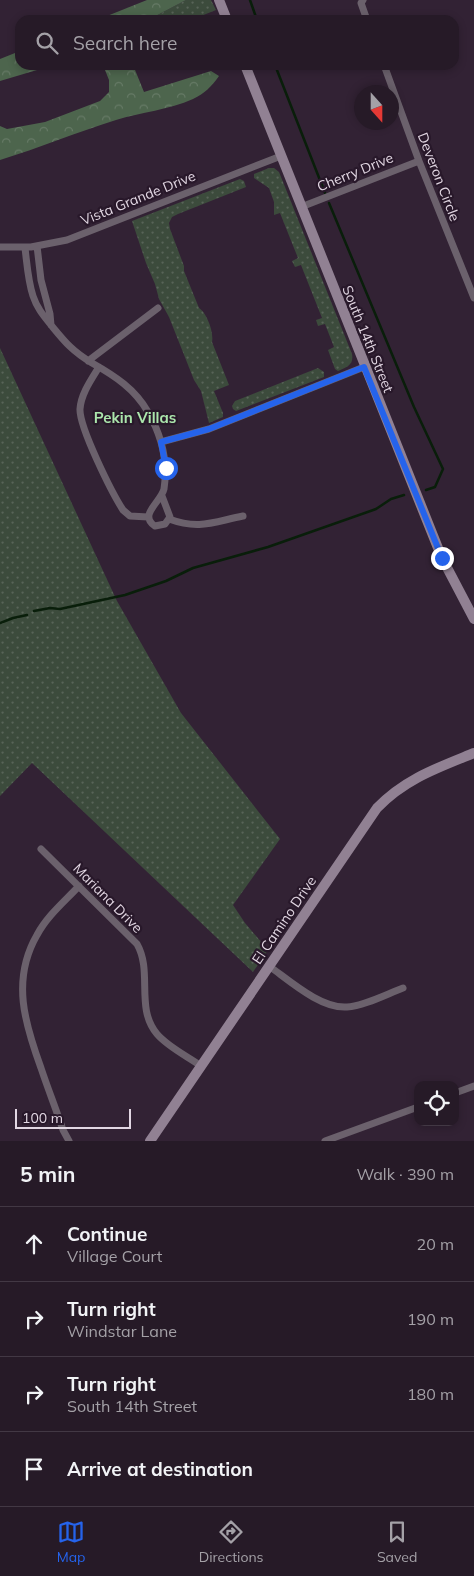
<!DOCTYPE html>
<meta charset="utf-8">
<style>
body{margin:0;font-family:Mulish,sans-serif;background:#2e232f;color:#f1f3f6}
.controls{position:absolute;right:15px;bottom:15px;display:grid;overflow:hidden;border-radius:10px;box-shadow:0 2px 8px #0003}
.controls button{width:45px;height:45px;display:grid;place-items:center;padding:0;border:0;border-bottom:1px solid #423844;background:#261a27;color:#f1f3f6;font:25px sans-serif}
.compass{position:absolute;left:354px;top:85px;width:45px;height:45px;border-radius:50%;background:#261a27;box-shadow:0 2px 8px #0003;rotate:159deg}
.scale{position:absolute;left:15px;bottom:12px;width:116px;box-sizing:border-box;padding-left:5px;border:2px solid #e2d7e3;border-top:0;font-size:14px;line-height:18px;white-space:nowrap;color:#e2d7e3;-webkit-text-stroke:4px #28182a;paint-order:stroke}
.stop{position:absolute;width:15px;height:15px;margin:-11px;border:4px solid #2563eb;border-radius:50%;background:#fff}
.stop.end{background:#2563eb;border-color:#fff;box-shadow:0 1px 5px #0008}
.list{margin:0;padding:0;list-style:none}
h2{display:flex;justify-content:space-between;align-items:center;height:65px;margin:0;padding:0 20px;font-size:21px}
h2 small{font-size:16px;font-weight:400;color:#a4a1a7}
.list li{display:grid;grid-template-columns:32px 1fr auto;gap:15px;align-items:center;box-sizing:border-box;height:75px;padding:0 20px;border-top:1px solid #423844}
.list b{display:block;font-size:19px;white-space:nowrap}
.list p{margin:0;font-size:16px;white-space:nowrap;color:#a4a1a7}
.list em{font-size:16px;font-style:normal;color:#a4a1a7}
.icon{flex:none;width:28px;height:28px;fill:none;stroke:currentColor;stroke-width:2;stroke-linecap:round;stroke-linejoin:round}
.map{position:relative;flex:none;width:474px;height:1141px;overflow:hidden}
.search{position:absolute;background:#261a27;box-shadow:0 2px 8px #0003;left:15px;right:15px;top:15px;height:55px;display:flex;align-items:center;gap:12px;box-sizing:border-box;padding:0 18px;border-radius:15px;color:#a4a1a7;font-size:19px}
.sheet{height:365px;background:#261a27}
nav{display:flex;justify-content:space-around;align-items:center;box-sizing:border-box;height:70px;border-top:1px solid #423844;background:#261a27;font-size:14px;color:#a4a1a7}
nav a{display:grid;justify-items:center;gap:2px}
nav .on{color:#2563eb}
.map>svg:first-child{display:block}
.grass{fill:url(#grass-dots)}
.forest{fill:url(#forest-crowns)}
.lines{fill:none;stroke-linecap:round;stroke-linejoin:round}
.stream{stroke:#091e0a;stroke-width:2.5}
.street{stroke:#6b616c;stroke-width:7}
.secondary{stroke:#918193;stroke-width:10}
.route{stroke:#2563eb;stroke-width:6}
.labels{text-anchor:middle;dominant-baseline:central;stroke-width:4.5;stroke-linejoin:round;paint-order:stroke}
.street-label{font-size:14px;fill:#e2d7e3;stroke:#28182a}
.neighbourhood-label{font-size:15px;font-weight:bold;fill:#abe6ac;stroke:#28182a}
</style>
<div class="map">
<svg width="474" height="1141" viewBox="0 0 474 1141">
<defs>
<pattern id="grass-dots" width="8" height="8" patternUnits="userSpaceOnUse" patternTransform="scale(1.25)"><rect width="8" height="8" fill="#3c4b3c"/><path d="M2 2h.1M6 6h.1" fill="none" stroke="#586458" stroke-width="1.8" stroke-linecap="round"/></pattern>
<pattern id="forest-crowns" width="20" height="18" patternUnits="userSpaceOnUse" patternTransform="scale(1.25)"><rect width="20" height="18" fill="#4d654d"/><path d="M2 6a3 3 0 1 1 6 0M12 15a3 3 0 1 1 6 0" fill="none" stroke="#667a66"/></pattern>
</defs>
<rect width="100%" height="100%" fill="#322234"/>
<!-- grass -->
<path class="grass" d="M186,0h25l5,10 -25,10h-43z
M269,168h5l5,4 73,182c2,11 -5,13 -14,17l-3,-2 -7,-19 6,-3 -9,-23 -7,2 -2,-6 6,-2 -21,-53 -6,2 -3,-6 6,-3 -18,-45 -6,2v-13l-5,-14 -15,-10v-4z
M240,179l4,2 2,6 -68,27 -6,3 -3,6 1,6 14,37v5l15,37c8,5 15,25 13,34l17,43 -15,6 9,22v4l-14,6 -8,-32 -7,-11 -25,-63 -10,-18 -4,-15 -9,-21 -14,-42z
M0,348l117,253 64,112 99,126 -47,66 12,18 23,27 -15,22 -221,-209 -32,33z
M318,368l6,4v5l-88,34 -3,-2 -1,-3 3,-5z"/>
<!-- forest -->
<path class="forest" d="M147,0h39l-38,20h-51z
M20,51v14h27l-10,5 -37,11v-22z
M103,65h30l11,27 67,-21 8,5c-8,11 -14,17 -26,23 -24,11 -52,13 -77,21 -39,12 -77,28 -116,40v-34l7,3 38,-7 55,-21 9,-9v-12z"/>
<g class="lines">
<!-- stream -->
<path class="stream" d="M250,0l7,20
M275,65l50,128
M329,203l85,204 29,62 -8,18 -9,3
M34,611l16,-3 10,1 65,-14 41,-14 27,-13 75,-21 108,-38 15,-10 13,-4
M0,623l13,-5 14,-3"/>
<!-- street -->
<path class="street" d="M363,0l-2,3 6,17
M384,65l35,96 55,137
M301,207l118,-46
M37,246l4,34 9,34 1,11
M0,247h31l36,-7 214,-84
M25,248c2,16 3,33 8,48 4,12 10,19 18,29 14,17 21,26 41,38 23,13 43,26 56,49 14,24 20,50 16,77 -3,13 -26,26 -9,37l10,-2 5,-7 -8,-21
M88,361l70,-53
M99,367c-8,13 -18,27 -19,42 -1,18 32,84 43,101l7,6 18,1
M161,442l48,-13 155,-62
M169,519c30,11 44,3 74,-3
M41,849l96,95c16,28 -2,64 20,90 11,13 30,22 44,32
M269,966c21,15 52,43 78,41 17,-1 40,-13 56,-19
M455,1093l19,-7
M69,1141l-6,-11c-7,-21 -15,-41 -22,-62 -16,-44 -30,-88 -4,-133 10,-19 27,-33 42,-49
M325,1141l93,-34"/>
<!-- secondary -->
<path class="secondary" d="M219,0l8,20
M245,65l197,493 32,61
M150,1141l227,-333c28,-29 60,-40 97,-55"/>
</g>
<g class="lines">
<!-- route -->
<path class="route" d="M166,468l-5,-26 48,-13 155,-62 78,191"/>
</g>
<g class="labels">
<!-- street labels -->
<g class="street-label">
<text transform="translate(355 172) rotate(-22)">Cherry Drive</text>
<text transform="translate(439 177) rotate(69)">Deveron Circle</text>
<text transform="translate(138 198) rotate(-22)">Vista Grande Drive</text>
<text transform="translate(368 339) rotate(68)">South 14th Street</text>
<text transform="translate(108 898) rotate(45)">Mariana Drive</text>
<text transform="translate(284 920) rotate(-56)">El Camino Drive</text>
</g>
<!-- neighbourhood labels -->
<g class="neighbourhood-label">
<text x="135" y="417">Pekin Villas</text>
</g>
</g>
</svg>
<div class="controls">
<button><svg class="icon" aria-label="locate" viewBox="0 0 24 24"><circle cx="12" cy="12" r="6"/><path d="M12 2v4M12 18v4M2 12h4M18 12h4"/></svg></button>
</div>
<svg class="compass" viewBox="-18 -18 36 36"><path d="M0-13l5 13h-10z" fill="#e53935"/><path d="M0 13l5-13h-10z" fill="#a4a1a7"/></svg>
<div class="scale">100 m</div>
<div class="stop" style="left:166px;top:468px"></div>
<div class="stop end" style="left:442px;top:558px"></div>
<div class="search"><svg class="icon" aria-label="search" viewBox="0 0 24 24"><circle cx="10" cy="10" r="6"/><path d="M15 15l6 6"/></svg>Search here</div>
</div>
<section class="sheet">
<h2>5 min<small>Walk · 390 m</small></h2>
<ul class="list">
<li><svg class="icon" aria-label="ahead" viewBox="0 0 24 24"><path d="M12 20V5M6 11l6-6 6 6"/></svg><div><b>Continue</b><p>Village Court</p></div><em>20 m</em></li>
<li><svg class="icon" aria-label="right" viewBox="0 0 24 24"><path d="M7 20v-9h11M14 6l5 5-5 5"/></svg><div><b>Turn right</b><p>Windstar Lane</p></div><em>190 m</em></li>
<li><svg class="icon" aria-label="right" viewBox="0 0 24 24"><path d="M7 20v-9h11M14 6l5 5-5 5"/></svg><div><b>Turn right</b><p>South 14th Street</p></div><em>180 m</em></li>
<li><svg class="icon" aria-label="arrive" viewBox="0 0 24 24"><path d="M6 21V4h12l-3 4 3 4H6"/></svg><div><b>Arrive at destination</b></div></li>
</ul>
</section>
<nav>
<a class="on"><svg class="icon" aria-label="map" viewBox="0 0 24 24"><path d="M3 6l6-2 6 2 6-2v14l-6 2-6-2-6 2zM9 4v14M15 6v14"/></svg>Map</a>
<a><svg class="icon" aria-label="directions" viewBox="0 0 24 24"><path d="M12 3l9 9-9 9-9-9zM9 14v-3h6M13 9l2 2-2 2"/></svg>Directions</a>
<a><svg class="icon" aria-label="saved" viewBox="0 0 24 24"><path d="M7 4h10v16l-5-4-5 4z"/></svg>Saved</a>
</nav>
